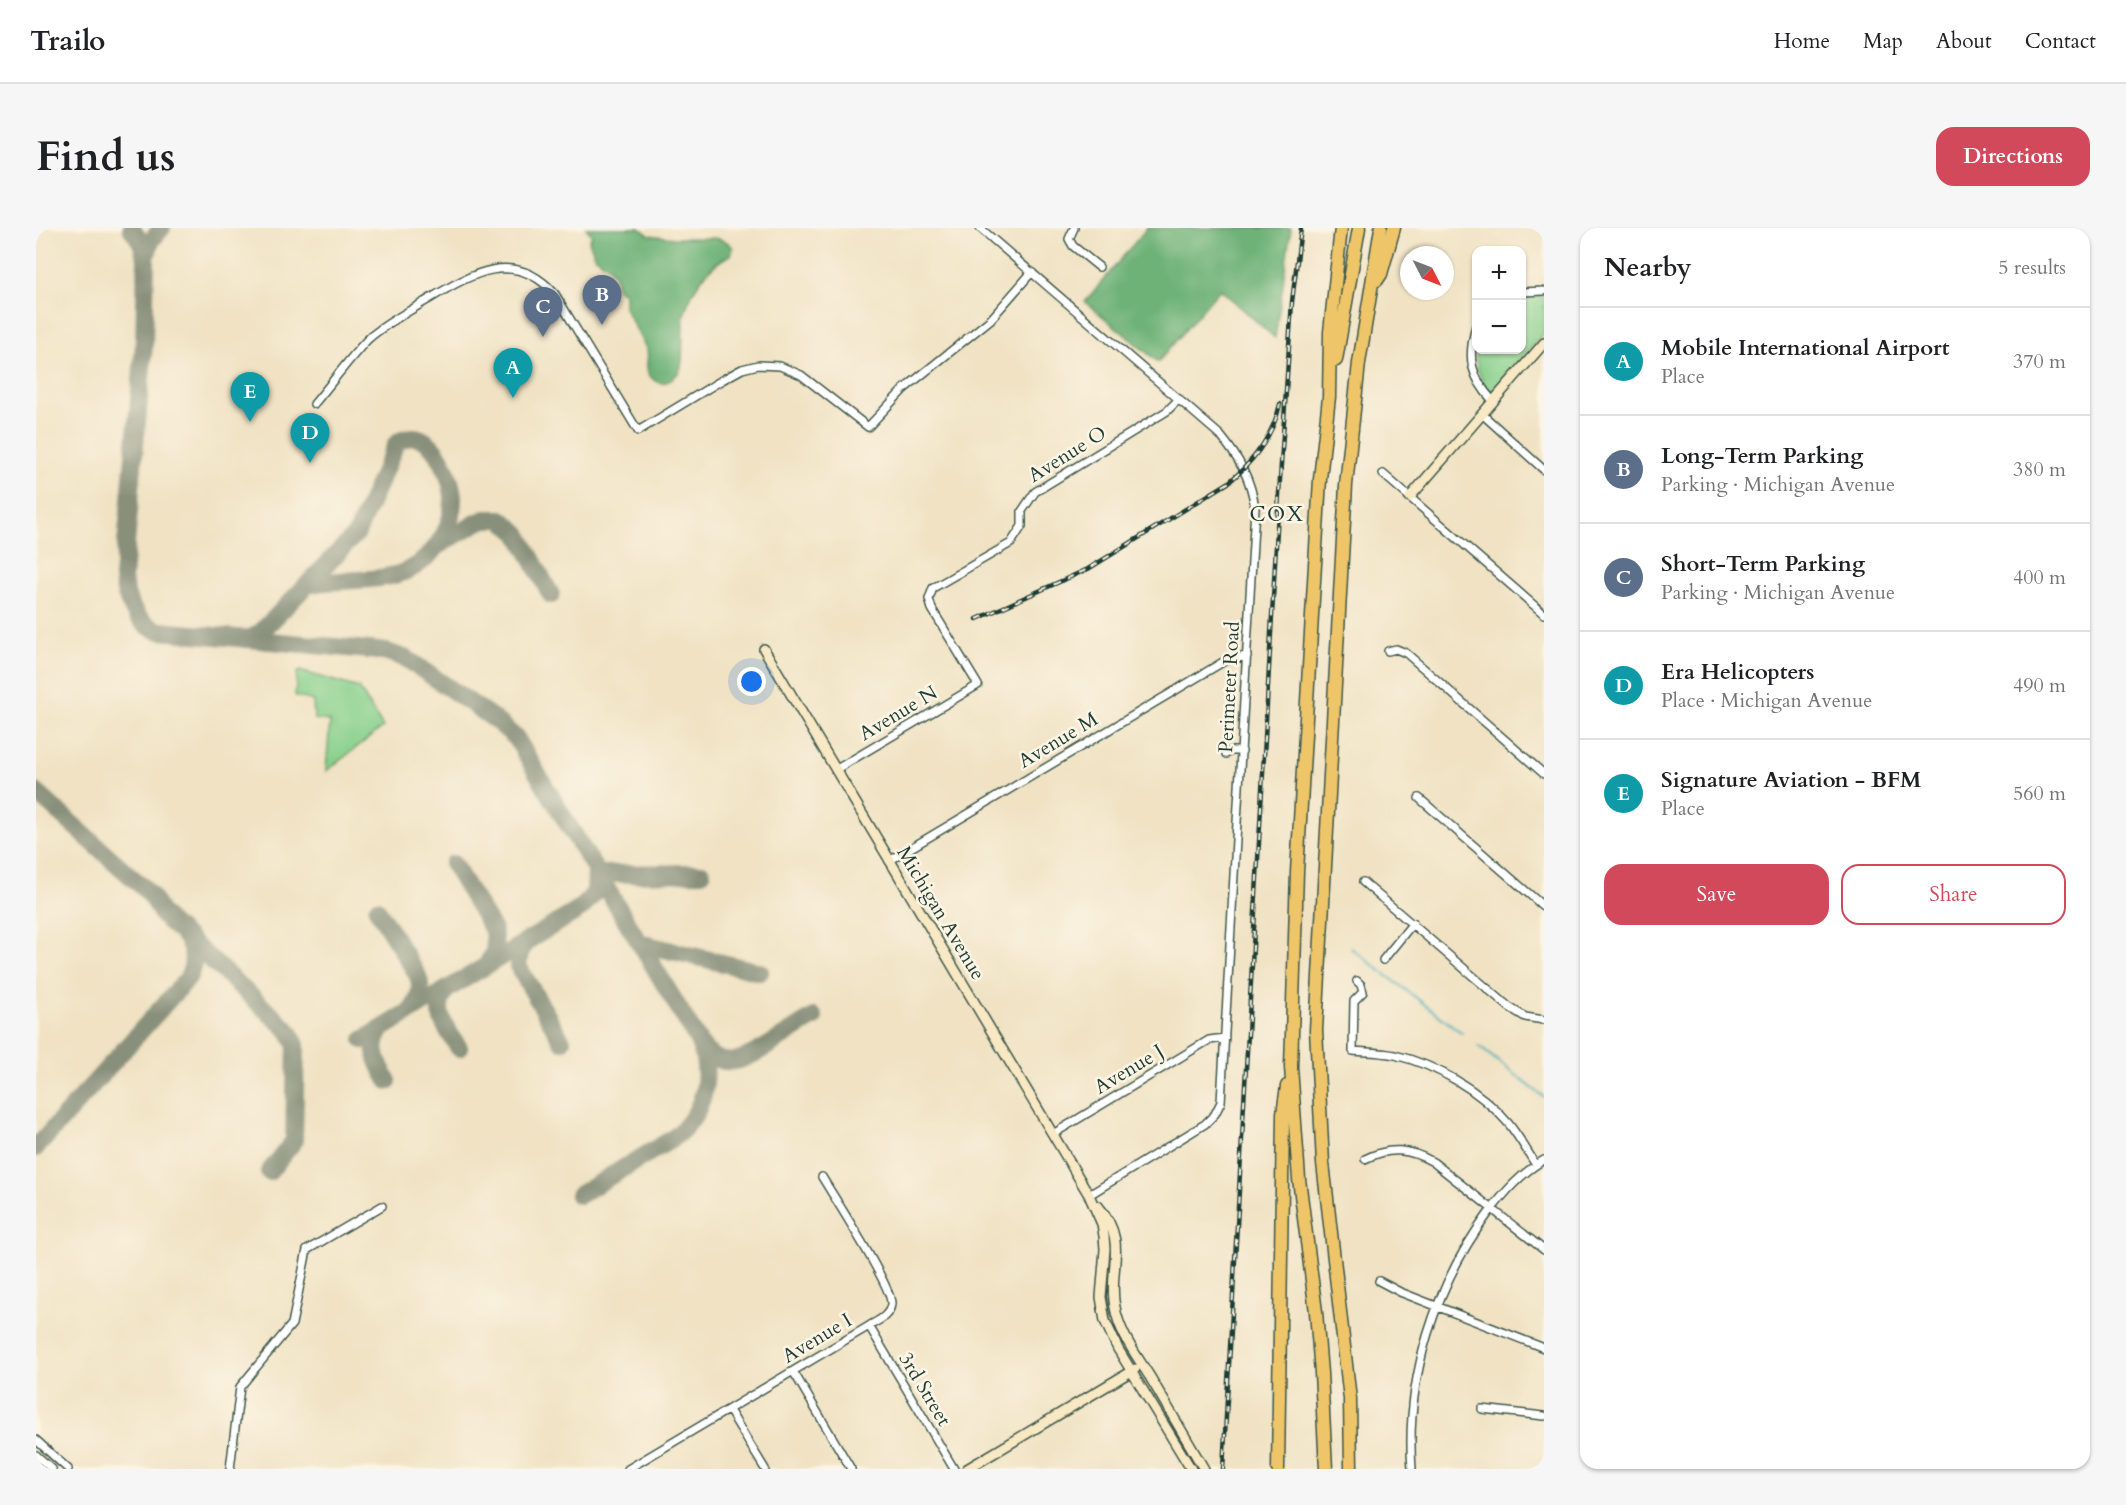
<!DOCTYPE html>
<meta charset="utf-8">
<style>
body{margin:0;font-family:Cardo,serif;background:#f6f6f6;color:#202124}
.controls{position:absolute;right:18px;top:18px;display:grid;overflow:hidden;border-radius:12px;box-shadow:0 2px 4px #0004}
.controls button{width:54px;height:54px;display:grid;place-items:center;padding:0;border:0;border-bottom:2px solid #e0e0e0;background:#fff;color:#202124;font:30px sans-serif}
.compass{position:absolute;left:1364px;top:18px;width:54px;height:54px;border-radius:50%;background:#fff;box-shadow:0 2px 4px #0004;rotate:132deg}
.you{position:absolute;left:716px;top:454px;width:21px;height:21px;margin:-15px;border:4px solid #fff;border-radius:50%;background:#1a73e8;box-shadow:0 0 0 9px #1a73e833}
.badge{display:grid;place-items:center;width:39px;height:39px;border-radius:50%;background:#d1495b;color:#fff;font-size:20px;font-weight:700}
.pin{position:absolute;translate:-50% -50px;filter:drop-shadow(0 2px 3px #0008)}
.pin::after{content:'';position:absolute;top:32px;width:21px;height:18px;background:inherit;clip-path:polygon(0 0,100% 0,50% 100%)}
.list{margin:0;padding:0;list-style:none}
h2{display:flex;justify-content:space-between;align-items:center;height:78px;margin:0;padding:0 24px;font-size:26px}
h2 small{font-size:20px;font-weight:400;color:#757577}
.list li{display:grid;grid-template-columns:39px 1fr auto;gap:18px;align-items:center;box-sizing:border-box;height:108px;padding:0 24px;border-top:2px solid #e0e0e0}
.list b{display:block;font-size:22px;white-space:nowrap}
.list p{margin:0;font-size:20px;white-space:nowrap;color:#757577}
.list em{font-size:20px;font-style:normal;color:#757577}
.actions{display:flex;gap:12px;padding:18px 24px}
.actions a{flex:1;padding:14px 0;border:2px solid #d1495b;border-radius:18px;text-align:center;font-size:21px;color:#d1495b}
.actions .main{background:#d1495b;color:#fff}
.map{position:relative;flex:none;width:1508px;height:1241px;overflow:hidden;border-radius:18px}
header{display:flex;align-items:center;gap:36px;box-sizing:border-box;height:84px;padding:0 30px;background:#fff;border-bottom:2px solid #e0e0e0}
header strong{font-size:28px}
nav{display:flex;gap:33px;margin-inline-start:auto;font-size:21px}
.intro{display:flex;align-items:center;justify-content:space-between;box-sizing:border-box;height:144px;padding:0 36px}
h1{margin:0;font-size:42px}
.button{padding:15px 27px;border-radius:18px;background:#d1495b;color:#fff;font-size:21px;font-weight:700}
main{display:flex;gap:36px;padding:0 36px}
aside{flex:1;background:#fff;border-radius:18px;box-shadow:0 2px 4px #0004}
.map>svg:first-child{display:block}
.green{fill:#88d08c;stroke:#548660;stroke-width:1.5}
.forest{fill:#6eb278;stroke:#467856;stroke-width:1.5}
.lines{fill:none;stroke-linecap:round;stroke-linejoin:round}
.stream{stroke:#3babb7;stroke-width:2}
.taxiway{stroke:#88907c;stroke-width:18}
.street-casing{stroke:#3e5649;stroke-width:10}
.secondary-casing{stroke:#3e5649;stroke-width:12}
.highway-casing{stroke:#3e5649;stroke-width:15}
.street{stroke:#fff;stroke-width:7}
.secondary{stroke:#f8e8c3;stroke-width:9}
.highway{stroke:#eec569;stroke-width:12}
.rail-casing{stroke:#1f3d34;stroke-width:4.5}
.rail{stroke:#fcf5e5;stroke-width:2;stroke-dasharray:7;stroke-linecap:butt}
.labels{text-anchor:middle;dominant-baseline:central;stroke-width:5;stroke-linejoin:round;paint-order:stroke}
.street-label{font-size:20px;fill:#1f3d34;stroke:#fcf5e5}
.neighbourhood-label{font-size:21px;letter-spacing:1.5px;fill:#1f3d34;stroke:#fcf5e5}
</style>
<header>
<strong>Trailo</strong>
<nav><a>Home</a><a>Map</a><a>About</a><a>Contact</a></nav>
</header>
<div class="intro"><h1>Find us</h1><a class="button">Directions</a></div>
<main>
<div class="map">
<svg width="1508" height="1241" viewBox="0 0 1508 1241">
<rect width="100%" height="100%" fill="#fcf5e5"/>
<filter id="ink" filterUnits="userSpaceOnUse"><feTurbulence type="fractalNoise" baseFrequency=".0167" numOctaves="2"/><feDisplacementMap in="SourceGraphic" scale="12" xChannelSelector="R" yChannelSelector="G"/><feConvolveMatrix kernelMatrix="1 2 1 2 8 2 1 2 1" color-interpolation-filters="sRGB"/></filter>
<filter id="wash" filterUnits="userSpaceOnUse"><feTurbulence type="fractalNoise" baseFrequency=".008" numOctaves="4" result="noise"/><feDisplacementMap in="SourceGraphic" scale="24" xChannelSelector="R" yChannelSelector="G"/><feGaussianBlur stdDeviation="1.35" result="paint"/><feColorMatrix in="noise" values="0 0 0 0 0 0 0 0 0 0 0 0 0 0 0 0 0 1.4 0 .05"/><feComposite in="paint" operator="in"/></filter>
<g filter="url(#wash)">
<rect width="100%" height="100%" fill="#f0e2c3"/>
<!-- green -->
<path class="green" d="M1501,67h7v38l-53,60c-12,-11 -16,-30 -15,-46v3h46v-53z
M264,443l59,17 24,39 -57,44 4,-50 -16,-2 -1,-18 -18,-5 2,-23z"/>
<!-- forest -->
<path class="forest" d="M550,0h54l9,7 26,3h41l11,4 6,6 -2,7c-25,10 -46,43 -48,69 -1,12 1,36 -3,46 -3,6 -8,9 -14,12 -8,4 -18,-5 -19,-14 -1,-6 2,-10 0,-18l-23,-43 1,-13 -8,-6 -2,-12 -6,-9 -14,-11 -6,-15 3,-6z
M1111,0h144l-16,110 -55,-49 -62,73 -73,-60z"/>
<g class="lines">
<!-- stream -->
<path class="stream" d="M1315,720l111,85
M1442,818l66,51"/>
<!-- taxiway -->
<path class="taxiway" d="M95,0l10,14 5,16
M126,0l-11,13 -5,17 -2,87 -21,232c1,22 15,49 37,54l209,19 18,2 20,7 87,60 22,19 182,302c16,37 6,75 -26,99l-93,56
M403,317l39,-23 7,-3h16l17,14 33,62
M209,411l8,-2 7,-4 97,-100 39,-89c32,-26 55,28 57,53 0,14 -3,28 -10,39 -25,44 -59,42 -103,45 -12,1 -24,0 -36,6
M0,564l108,96 8,9 10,18 128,117 6,13 -2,96 -25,31
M417,636l40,66 2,19 -8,16
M562,646l104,-1
M341,681l41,67c5,13 1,24 -7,34
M492,713l-8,11 -2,14 44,75
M603,715l121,29
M412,760c-18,23 -2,39 11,60
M348,799c-16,19 -7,35 4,54
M327,812l219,-132 13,-16 1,-21
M664,816c23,32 49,13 74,-2 14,-9 27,-17 40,-25
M0,920l152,-170c7,-14 7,-27 -2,-40"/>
</g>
</g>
<g filter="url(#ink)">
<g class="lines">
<defs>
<path id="street" d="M944,0l240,207c18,22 31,43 35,73l-34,594 -6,12 -10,10 -116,71
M1038,0l-5,11 4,7 26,21
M1486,64l22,-1
M1440,98c-9,32 -6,50 17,75
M278,176c18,-21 34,-44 53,-64 17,-16 38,-26 57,-38 44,-26 89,-56 131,-8l83,137 84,-51 20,-11 16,-4 22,1 21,9 67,52 36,-38 87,-70 41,-47
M1446,186l62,56
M1347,246l161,140
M1352,423l8,-2 10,4 138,121
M1190,526l5,-3h11
M799,542l143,-85 -46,-76 -3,-10 4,-11 78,-45 11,-17v-15l13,-19 132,-81 12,-12
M1383,570l125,109
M853,633l339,-202 19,-3
M1327,654l146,125 16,10 19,3
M1347,732l30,-37
M1321,753l4,4 2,7 -9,9 -1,50c14,1 29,1 42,4 41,10 85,35 113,68 10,12 19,28 28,42
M1017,906l156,-94 16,-2
M1329,931c25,-13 45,-10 68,3l111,88
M1343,1053l21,11 144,56
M833,1098l85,143
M757,1143l58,98
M1446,1181l62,7
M693,1182l36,59
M0,1212l32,29
M0,1227l16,14
M194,1241l10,-82 52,-63 15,-74 75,-44
M592,1241l241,-143c8,-5 21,-10 22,-22 2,-16 -57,-107 -69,-127
M1376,1241c-7,-89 23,-184 76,-255 16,-21 33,-41 56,-54"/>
<path id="secondary" d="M1374,269l134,-154
M728,421l325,546 13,29 2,12 1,13 -4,48 4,24 13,28 73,120
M1062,978c32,37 9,63 17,101 4,26 22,49 35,70 18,31 36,61 54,92
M931,1241l168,-100"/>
<path id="highway" d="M1341,52l4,-6 13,-46
M1300,132l23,-132
M1242,1241l5,-355 4,-28
M1290,1241l-5,-96 -5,-61 -17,-133 -8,-112 6,-195 23,-393 9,-82 1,-65 11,-104
M1315,1241l-1,-70 -27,-236 -7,-133 30,-545 13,-122 22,-135"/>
</defs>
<!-- street casing -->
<use href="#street" class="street-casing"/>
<!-- secondary casing -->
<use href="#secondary" class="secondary-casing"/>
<!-- highway casing -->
<use href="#highway" class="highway-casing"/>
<!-- street -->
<use href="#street" class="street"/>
<!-- secondary -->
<use href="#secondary" class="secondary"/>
<!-- highway -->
<use href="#highway" class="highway"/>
<defs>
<path id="rail" d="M941,391l111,-50 140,-86c25,-21 45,-47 52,-79
M1187,1241l56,-975 13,-192 9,-74"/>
</defs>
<!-- rail casing -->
<use href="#rail" class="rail-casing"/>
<!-- rail -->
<use href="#rail" class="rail"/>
</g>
</g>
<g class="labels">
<!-- street labels -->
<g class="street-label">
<text transform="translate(1031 226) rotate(-32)">Avenue O</text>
<text transform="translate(1193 459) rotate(-87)">Perimeter Road</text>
<text transform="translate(862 485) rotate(-31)">Avenue N</text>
<text transform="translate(1022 512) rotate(-31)">Avenue M</text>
<text transform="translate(905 685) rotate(59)">Michigan Avenue</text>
<text transform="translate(1093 841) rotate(-31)">Avenue J</text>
<text transform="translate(781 1110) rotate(-31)">Avenue I</text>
<text transform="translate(889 1161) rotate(59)">3rd Street</text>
</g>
<!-- neighbourhood labels -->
<g class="neighbourhood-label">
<text x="1241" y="286">COX</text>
</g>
</g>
</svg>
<div class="controls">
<button>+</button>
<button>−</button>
</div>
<svg class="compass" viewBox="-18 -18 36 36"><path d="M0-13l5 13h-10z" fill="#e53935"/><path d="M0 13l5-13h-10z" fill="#757577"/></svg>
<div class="you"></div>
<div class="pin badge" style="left:477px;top:170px;background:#0f9aa8">A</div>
<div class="pin badge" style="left:566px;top:97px;background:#5c6f8a">B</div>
<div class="pin badge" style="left:507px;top:109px;background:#5c6f8a">C</div>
<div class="pin badge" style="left:274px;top:235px;background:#0f9aa8">D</div>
<div class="pin badge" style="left:214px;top:194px;background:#0f9aa8">E</div>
</div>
<aside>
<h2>Nearby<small>5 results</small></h2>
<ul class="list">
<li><span class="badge" style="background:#0f9aa8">A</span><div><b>Mobile International Airport</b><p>Place</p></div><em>370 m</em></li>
<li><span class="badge" style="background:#5c6f8a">B</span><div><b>Long-Term Parking</b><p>Parking · Michigan Avenue</p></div><em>380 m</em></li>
<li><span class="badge" style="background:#5c6f8a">C</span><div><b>Short-Term Parking</b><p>Parking · Michigan Avenue</p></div><em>400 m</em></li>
<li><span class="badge" style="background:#0f9aa8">D</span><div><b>Era Helicopters</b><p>Place · Michigan Avenue</p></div><em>490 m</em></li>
<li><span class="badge" style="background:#0f9aa8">E</span><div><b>Signature Aviation - BFM</b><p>Place</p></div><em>560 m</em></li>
</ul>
<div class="actions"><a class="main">Save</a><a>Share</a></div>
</aside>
</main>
